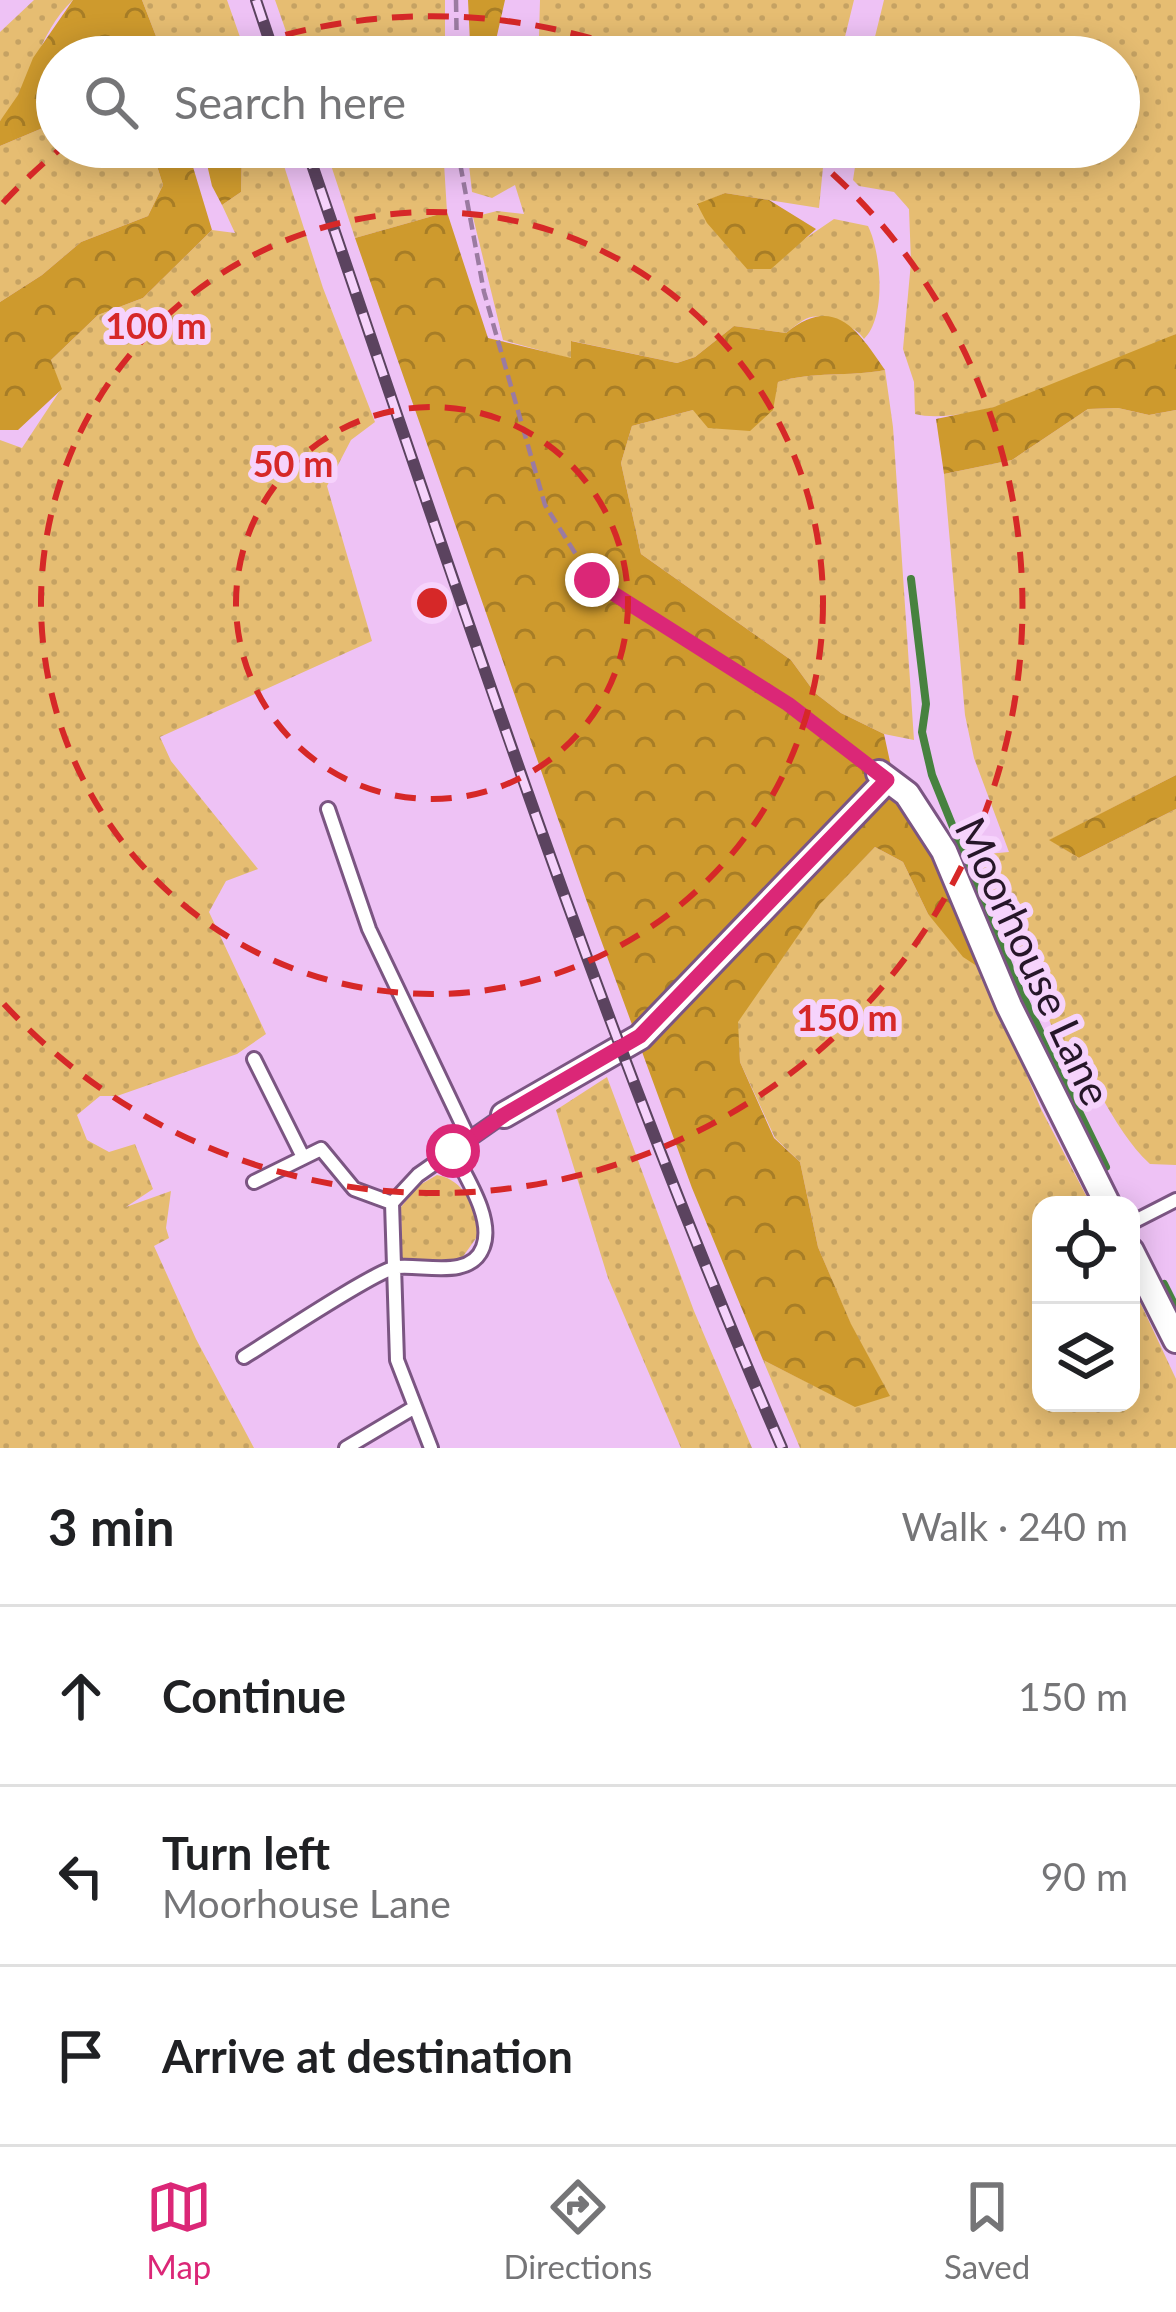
<!DOCTYPE html>
<meta charset="utf-8">
<style>
body{margin:0;font-family:Lato,sans-serif;background:#f2f2f2;color:#202124}
.controls{position:absolute;right:36px;bottom:36px;display:grid;overflow:hidden;border-radius:24px;box-shadow:0 6px 30px #0003}
.controls button{width:108px;height:108px;display:grid;place-items:center;padding:0;border:0;border-bottom:3px solid #e0e0e0;background:#fff;color:#202124;font:60px sans-serif}
.stop{position:absolute;width:36px;height:36px;margin:-27px;border:9px solid #db2777;border-radius:50%;background:#fff}
.stop.end{background:#db2777;border-color:#fff;box-shadow:0 3px 12px #0008}
.list{margin:0;padding:0;list-style:none}
h2{display:flex;justify-content:space-between;align-items:center;height:156px;margin:0;padding:0 48px;font-size:51px}
h2 small{font-size:39px;font-weight:400;color:#757577}
.list li{display:grid;grid-template-columns:78px 1fr auto;gap:36px;align-items:center;box-sizing:border-box;height:180px;padding:0 48px;border-top:3px solid #e0e0e0}
.list b{display:block;font-size:45px;white-space:nowrap}
.list p{margin:0;font-size:39px;white-space:nowrap;color:#757577}
.list em{font-size:39px;font-style:normal;color:#757577}
.icon{flex:none;width:66px;height:66px;fill:none;stroke:currentColor;stroke-width:2;stroke-linecap:round;stroke-linejoin:round}
.map{position:relative;flex:none;width:1176px;height:1448px;overflow:hidden}
.search{position:absolute;background:#fff;box-shadow:0 6px 30px #0003;left:36px;right:36px;top:36px;height:132px;display:flex;align-items:center;gap:30px;box-sizing:border-box;padding:0 42px;border-radius:66px;color:#757577;font-size:45px}
.sheet{height:696px;background:#fff}
nav{display:flex;justify-content:space-around;align-items:center;box-sizing:border-box;height:168px;border-top:3px solid #e0e0e0;background:#fff;font-size:33px;color:#757577}
nav a{display:grid;justify-items:center;gap:6px}
nav .on{color:#db2777}
.map>svg:first-child{display:block}
.grass{fill:url(#grass-dots)}
.forest{fill:url(#forest-crowns)}
.lines{fill:none;stroke-linecap:round;stroke-linejoin:round}
.stream{stroke:#47823f;stroke-width:8}
.lane-casing{stroke:#7b5582;stroke-width:18}
.street-casing{stroke:#7b5582;stroke-width:30}
.path{stroke:#9b7ba1;stroke-width:4.5;stroke-dasharray:12 6;stroke-linecap:butt}
.lane{stroke:#fff;stroke-width:12}
.street{stroke:#fff;stroke-width:24}
.rail-casing{stroke:#5b435f;stroke-width:12}
.rail{stroke:#f6d3fc;stroke-width:8;stroke-dasharray:22;stroke-linecap:butt}
.route{stroke:#db2777;stroke-width:15}
.ring{fill:none;stroke:#d62828;stroke-width:6;stroke-dasharray:21 15}
.labels{text-anchor:middle;dominant-baseline:central;stroke-width:12;stroke-linejoin:round;paint-order:stroke}
.street-label{font-size:42px;fill:#261629;stroke:#f6d3fc}
.centre{fill:#d62828;stroke:#f6d3fc;stroke-width:6}
.ring-label{font-size:36px;text-anchor:middle;font-weight:bold;fill:#d62828;stroke:#f6d3fc;stroke-width:12;stroke-linejoin:round;paint-order:stroke}
</style>
<div class="map">
<svg width="1176" height="1448" viewBox="0 0 1176 1448">
<defs>
<pattern id="grass-dots" width="8" height="8" patternUnits="userSpaceOnUse" patternTransform="scale(3)"><rect width="8" height="8" fill="#e6bd72"/><path d="M2 2h.1M6 6h.1" fill="none" stroke="#c5a263" stroke-width="1.8" stroke-linecap="round"/></pattern>
<pattern id="forest-crowns" width="20" height="18" patternUnits="userSpaceOnUse" patternTransform="scale(3)"><rect width="20" height="18" fill="#ce9a2d"/><path d="M2 6a3 3 0 1 1 6 0M12 15a3 3 0 1 1 6 0" fill="none" stroke="#a77d26"/></pattern>
</defs>
<rect width="100%" height="100%" fill="#eec2f5"/>
<!-- grass -->
<path class="grass" d="M34,0h39c-36,33 -41,87 -73,121v-89z
M142,0h85l20,57h-83z
M275,0h170v57h-150z
M540,0h314l-14,57h-311l10,-21z
M884,0h292v334c-57,29 -201,95 -261,80l-1,-32 -11,-33 8,-87 -2,-53 -15,-17 -35,-6 -6,-6 5,-33h261v-90h-249z
M57,122v25h94l12,38 -15,31 -67,26 -39,33 -42,27v-156z
M242,147h36l45,141 52,134 -24,18 -24,46 45,155 -212,96 11,24 87,108 -32,12 -17,31 57,122 -29,20 -120,42h-17l-23,19 10,25 22,12 26,-8 18,45 -27,18 45,-16 -5,37 3,10 -15,8 42,93 58,109h-254v-1008l22,8 39,-59 -10,-29 47,-45 45,-17 69,-68 23,3 -13,-28 19,-13z
M325,147h118l4,65 -92,26z
M467,147h358l-6,61 -94,-15 -28,12 51,64 45,-22 41,-28 34,7c13,26 19,91 -4,113 -8,-11 -13,-11 -25,-16 -27,-11 -30,-8 -53,10l-52,-7 -39,31 -18,6 -105,-22v18l-69,-19 -30,-123 24,-6 27,3 -9,-29 -23,13 -20,-6z
M885,370l8,57 21,313 -30,-6 -43,-21 -26,-20 -24,-33 -150,-106 -20,-91 11,-37 61,-16 79,-1 6,-27c35,-11 70,-5 107,-12z
M1118,408l31,7 27,-5v365l-126,65 29,18 97,-49v356l-26,-1c-41,-38 -55,-95 -96,-133l-78,-176 33,-3 -35,-94 -9,-43 -21,-241 68,-14 76,-51z
M875,847l28,15 25,52 55,56 58,139 50,96h-50v198h90v-120l45,96v69h-376l-37,-88 92,46 34,-11 -38,-70 -33,-78 -18,-85 -25,-24 -35,-76 -3,-40 83,-119z
M607,1077l87,234 58,137h-71l-73,-170 -52,-168z
M437,1175c28,5 37,31 42,59l-17,24c-21,5 -40,9 -60,0l-1,-51 17,-21z"/>
<!-- forest -->
<path class="forest" d="M73,0h69l22,57h-107v65l-57,24v-25l18,-26 15,-37z
M468,0h37l-9,40 -26,3z
M151,147h36l25,83 -69,68 -45,17 -47,45 11,29 -44,41h-18v-128l42,-27 39,-33 67,-26 15,-31z
M203,147h39l-1,45 -19,13 -10,-19z
M725,193l44,7 47,29 -45,40h-24l-40,-46 -10,-19z
M447,212l41,126 83,20v-17l106,22 18,-6 39,-31 52,7c48,-39 71,-4 99,37 -36,7 -72,1 -107,12l-5,28 -23,21 -42,-3 -15,-18 -61,16 -11,37 20,91 150,106 24,33 26,20 43,21 8,37 91,199 -20,-13 -35,-43 -25,-52 -28,-15 -55,57 -82,118 2,40 34,76 26,24 18,85 33,77 39,72 -35,11 -92,-47 -71,-172 -105,-286 -232,-664z
M1176,334v76l-27,5 -31,-7 -30,1 -76,51 -68,14 -8,-55 58,-12z
M1176,775v34l-97,49 -30,-18z"/>
<g class="lines">
<!-- stream -->
<path class="stream" d="M911,579l15,125 -4,28 10,43 82,203 92,189
M1164,1284l12,24"/>
<defs>
<path id="lane" d="M328,809l41,120 100,210
M254,1059l49,98
M254,1182l67,-33 33,40 38,14
M1131,1223l45,-23
M244,1357c26,-16 132,-87 153,-90 26,-3 74,13 86,-20 11,-29 -18,-71 -30,-96
M346,1448l69,-41
M431,1448l-34,-88 -5,-157 26,-28 86,-60"/>
<path id="street" d="M879,773l28,21 37,57 65,155 99,199
M504,1115l136,-78 247,-257
M1131,1251l45,89"/>
</defs>
<!-- lane casing -->
<use href="#lane" class="lane-casing"/>
<!-- street casing -->
<use href="#street" class="street-casing"/>
<!-- path -->
<path class="path" d="M456,0l1,57
M457,147l27,145 61,213 47,75 196,124 72,54"/>
<!-- lane -->
<use href="#lane" class="lane"/>
<!-- street -->
<use href="#street" class="street"/>
<defs>
<path id="rail" d="M256,0l19,57
M306,147c149,436 292,877 476,1301"/>
</defs>
<!-- rail casing -->
<use href="#rail" class="rail-casing"/>
<!-- rail -->
<use href="#rail" class="rail"/>
</g>
<g class="lines">
<!-- route -->
<path class="route" d="M453,1151l51,-36 136,-79 247,-256 -99,-76 -196,-124"/>
</g>
<!-- distance rings -->
<g class="ring">
<circle cx="432" cy="603" r="196"/>
<circle cx="432" cy="603" r="391"/>
<path d="M3 203A587 587 0 0 1 59 150M217 57A587 587 0 0 1 647 57M805 150A587 587 0 1 1 3 1003"/>
</g>
<g class="labels">
<!-- street labels -->
<g class="street-label">
<text transform="translate(1034 961) rotate(65)">Moorhouse Lane</text>
</g>
</g>
<circle cx="432" cy="603" r="18" class="centre"/>
<g class="ring-label">
<text x="156" y="339">100 m</text>
<text x="293" y="477">50 m</text>
<text x="847" y="1031">150 m</text>
</g>
</svg>
<div class="controls">
<button><svg class="icon" aria-label="locate" viewBox="0 0 24 24"><circle cx="12" cy="12" r="6"/><path d="M12 2v4M12 18v4M2 12h4M18 12h4"/></svg></button>
<button><svg class="icon" aria-label="layers" viewBox="0 0 24 24"><path d="M12 4l9 5-9 5-9-5zM3 14l9 5 9-5"/></svg></button>
</div>
<div class="stop" style="left:453px;top:1151px"></div>
<div class="stop end" style="left:592px;top:580px"></div>
<div class="search"><svg class="icon" aria-label="search" viewBox="0 0 24 24"><circle cx="10" cy="10" r="6"/><path d="M15 15l6 6"/></svg>Search here</div>
</div>
<section class="sheet">
<h2>3 min<small>Walk · 240 m</small></h2>
<ul class="list">
<li><svg class="icon" aria-label="ahead" viewBox="0 0 24 24"><path d="M12 20V5M6 11l6-6 6 6"/></svg><div><b>Continue</b></div><em>150 m</em></li>
<li><svg class="icon" aria-label="left" viewBox="0 0 24 24"><path d="M17 20v-9H6M10 6l-5 5 5 5"/></svg><div><b>Turn left</b><p>Moorhouse Lane</p></div><em>90 m</em></li>
<li><svg class="icon" aria-label="arrive" viewBox="0 0 24 24"><path d="M6 21V4h12l-3 4 3 4H6"/></svg><div><b>Arrive at destination</b></div></li>
</ul>
</section>
<nav>
<a class="on"><svg class="icon" aria-label="map" viewBox="0 0 24 24"><path d="M3 6l6-2 6 2 6-2v14l-6 2-6-2-6 2zM9 4v14M15 6v14"/></svg>Map</a>
<a><svg class="icon" aria-label="directions" viewBox="0 0 24 24"><path d="M12 3l9 9-9 9-9-9zM9 14v-3h6M13 9l2 2-2 2"/></svg>Directions</a>
<a><svg class="icon" aria-label="saved" viewBox="0 0 24 24"><path d="M7 4h10v16l-5-4-5 4z"/></svg>Saved</a>
</nav>
